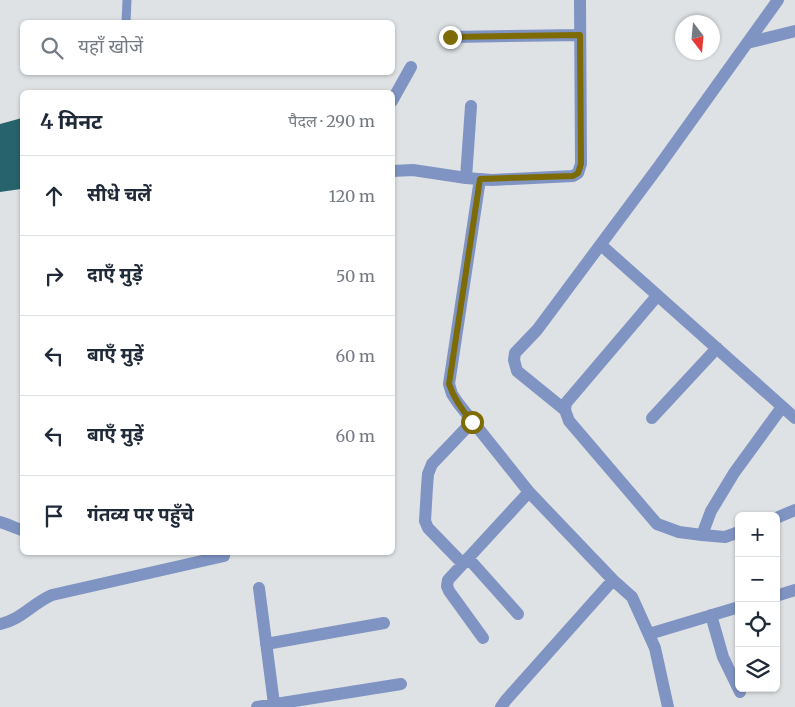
<!DOCTYPE html>
<html lang="hi">
<meta charset="utf-8">
<style>
body{margin:0;font-family:Merriweather,"Noto Sans Devanagari",serif;background:#f2f2f3;color:#1f2937}
.controls{position:absolute;right:15px;bottom:15px;display:grid;overflow:hidden;border-radius:8px;box-shadow:0 1px 4px #0004}
.controls button{width:45px;height:45px;display:grid;place-items:center;padding:0;border:0;border-bottom:1px solid #e0e1e3;background:#fff;color:#1f2937;font:25px sans-serif}
.compass{position:absolute;left:675px;top:15px;width:45px;height:45px;border-radius:50%;background:#fff;box-shadow:0 1px 4px #0004;rotate:164deg}
.stop{position:absolute;width:15px;height:15px;margin:-11px;border:4px solid #7d6c06;border-radius:50%;background:#fff}
.stop.end{background:#7d6c06;border-color:#fff;box-shadow:0 1px 5px #0008}
.list{margin:0;padding:0;list-style:none}
h2{display:flex;justify-content:space-between;align-items:center;height:65px;margin:0;padding:0 20px;font-size:21px}
h2 small{font-size:16px;font-weight:400;color:#747a83}
.list li{display:grid;grid-template-columns:32px 1fr auto;gap:15px;align-items:center;box-sizing:border-box;height:80px;padding:0 20px;border-top:1px solid #e0e1e3}
.list b{display:block;font-size:19px;white-space:nowrap}
.list em{font-size:16px;font-style:normal;color:#747a83}
.icon{flex:none;width:28px;height:28px;fill:none;stroke:currentColor;stroke-width:2;stroke-linecap:round;stroke-linejoin:round}
.map{position:relative;flex:none;width:795px;height:707px;overflow:hidden}
.search{position:absolute;background:#fff;box-shadow:0 1px 4px #0004;left:20px;top:20px;width:375px;height:55px;display:flex;align-items:center;gap:12px;box-sizing:border-box;padding:0 18px;border-radius:8px;color:#747a83;font-size:19px}
.panel{position:absolute;background:#fff;box-shadow:0 1px 4px #0004;left:20px;top:90px;width:375px;height:465px;border-radius:8px}
.map>svg:first-child{display:block}
.building{fill:#27636c}
.lines{fill:none;stroke-linecap:round;stroke-linejoin:round}
.service{stroke:#7f94c3;stroke-width:9}
.minor{stroke:#7f94c3;stroke-width:12}
.route{stroke:#7d6c06;stroke-width:6}
</style>
<div class="map">
<svg width="795" height="707" viewBox="0 0 795 707">
<rect width="100%" height="100%" fill="#dfe2e4"/>
<!-- building -->
<path class="building" d="M22,118v65l-1,6 -21,3v-68z"/>
<g class="lines">
<!-- service -->
<path class="service" d="M126,22l1,-22"/>
<!-- minor -->
<path class="minor" d="M450,37l130,-2
M747,43l48,-12
M392,101l19,-34
M392,171l21,-1 53,8 26,2 81,-4 5,-3 3,-9 -1,-164
M466,178l5,-72
M480,179l-31,205 3,10 6,9 71,89 84,88 19,17 23,51 13,59
M601,245l194,173
M657,296l-91,107 -1,7 4,11 88,103 22,8 23,3 23,2 14,-5
M565,410l-48,-39 -3,-11 1,-7 22,-23 122,-164 119,-166
M652,418l65,-70
M776,518l19,-8
M0,522c8,2 15,6 22,8
M702,535l9,-24 23,-38 48,-66
M468,558l50,56
M463,564l-35,-36 -3,-7 2,-34 1,-13 4,-10 40,-42
M259,588l15,116
M776,596l19,-6
M711,615l12,42 17,35
M0,624c21,-4 33,-21 52,-29l172,-39
M649,634l90,-27
M483,638l-34,-47 -2,-5 1,-6 81,-88
M266,644l118,-21
M257,707l144,-23
M501,707l5,-7 107,-120"/>
</g>
<g class="lines">
<!-- route -->
<path class="route" d="M450,37l130,-2 1,129 -3,9 -5,3 -93,3 -31,205c5,15 13,26 23,38"/>
</g>
</svg>
<div class="controls">
<button>+</button>
<button>−</button>
<button><svg class="icon" aria-label="locate" viewBox="0 0 24 24"><circle cx="12" cy="12" r="6"/><path d="M12 2v4M12 18v4M2 12h4M18 12h4"/></svg></button>
<button><svg class="icon" aria-label="layers" viewBox="0 0 24 24"><path d="M12 4l9 5-9 5-9-5zM3 14l9 5 9-5"/></svg></button>
</div>
<svg class="compass" viewBox="-18 -18 36 36"><path d="M0-13l5 13h-10z" fill="#e53935"/><path d="M0 13l5-13h-10z" fill="#747a83"/></svg>
<div class="stop" style="left:472px;top:422px"></div>
<div class="stop end" style="left:450px;top:37px"></div>
<div class="search"><svg class="icon" aria-label="search" viewBox="0 0 24 24"><circle cx="10" cy="10" r="6"/><path d="M15 15l6 6"/></svg>यहाँ खोजें</div>
<section class="panel">
<h2>4 मिनट<small>पैदल · 290 m</small></h2>
<ul class="list">
<li><svg class="icon" aria-label="ahead" viewBox="0 0 24 24"><path d="M12 20V5M6 11l6-6 6 6"/></svg><div><b>सीधे चलें</b></div><em>120 m</em></li>
<li><svg class="icon" aria-label="right" viewBox="0 0 24 24"><path d="M7 20v-9h11M14 6l5 5-5 5"/></svg><div><b>दाएँ मुड़ें</b></div><em>50 m</em></li>
<li><svg class="icon" aria-label="left" viewBox="0 0 24 24"><path d="M17 20v-9H6M10 6l-5 5 5 5"/></svg><div><b>बाएँ मुड़ें</b></div><em>60 m</em></li>
<li><svg class="icon" aria-label="left" viewBox="0 0 24 24"><path d="M17 20v-9H6M10 6l-5 5 5 5"/></svg><div><b>बाएँ मुड़ें</b></div><em>60 m</em></li>
<li><svg class="icon" aria-label="arrive" viewBox="0 0 24 24"><path d="M6 21V4h12l-3 4 3 4H6"/></svg><div><b>गंतव्य पर पहुँचे</b></div></li>
</ul>
</section>
</div>
